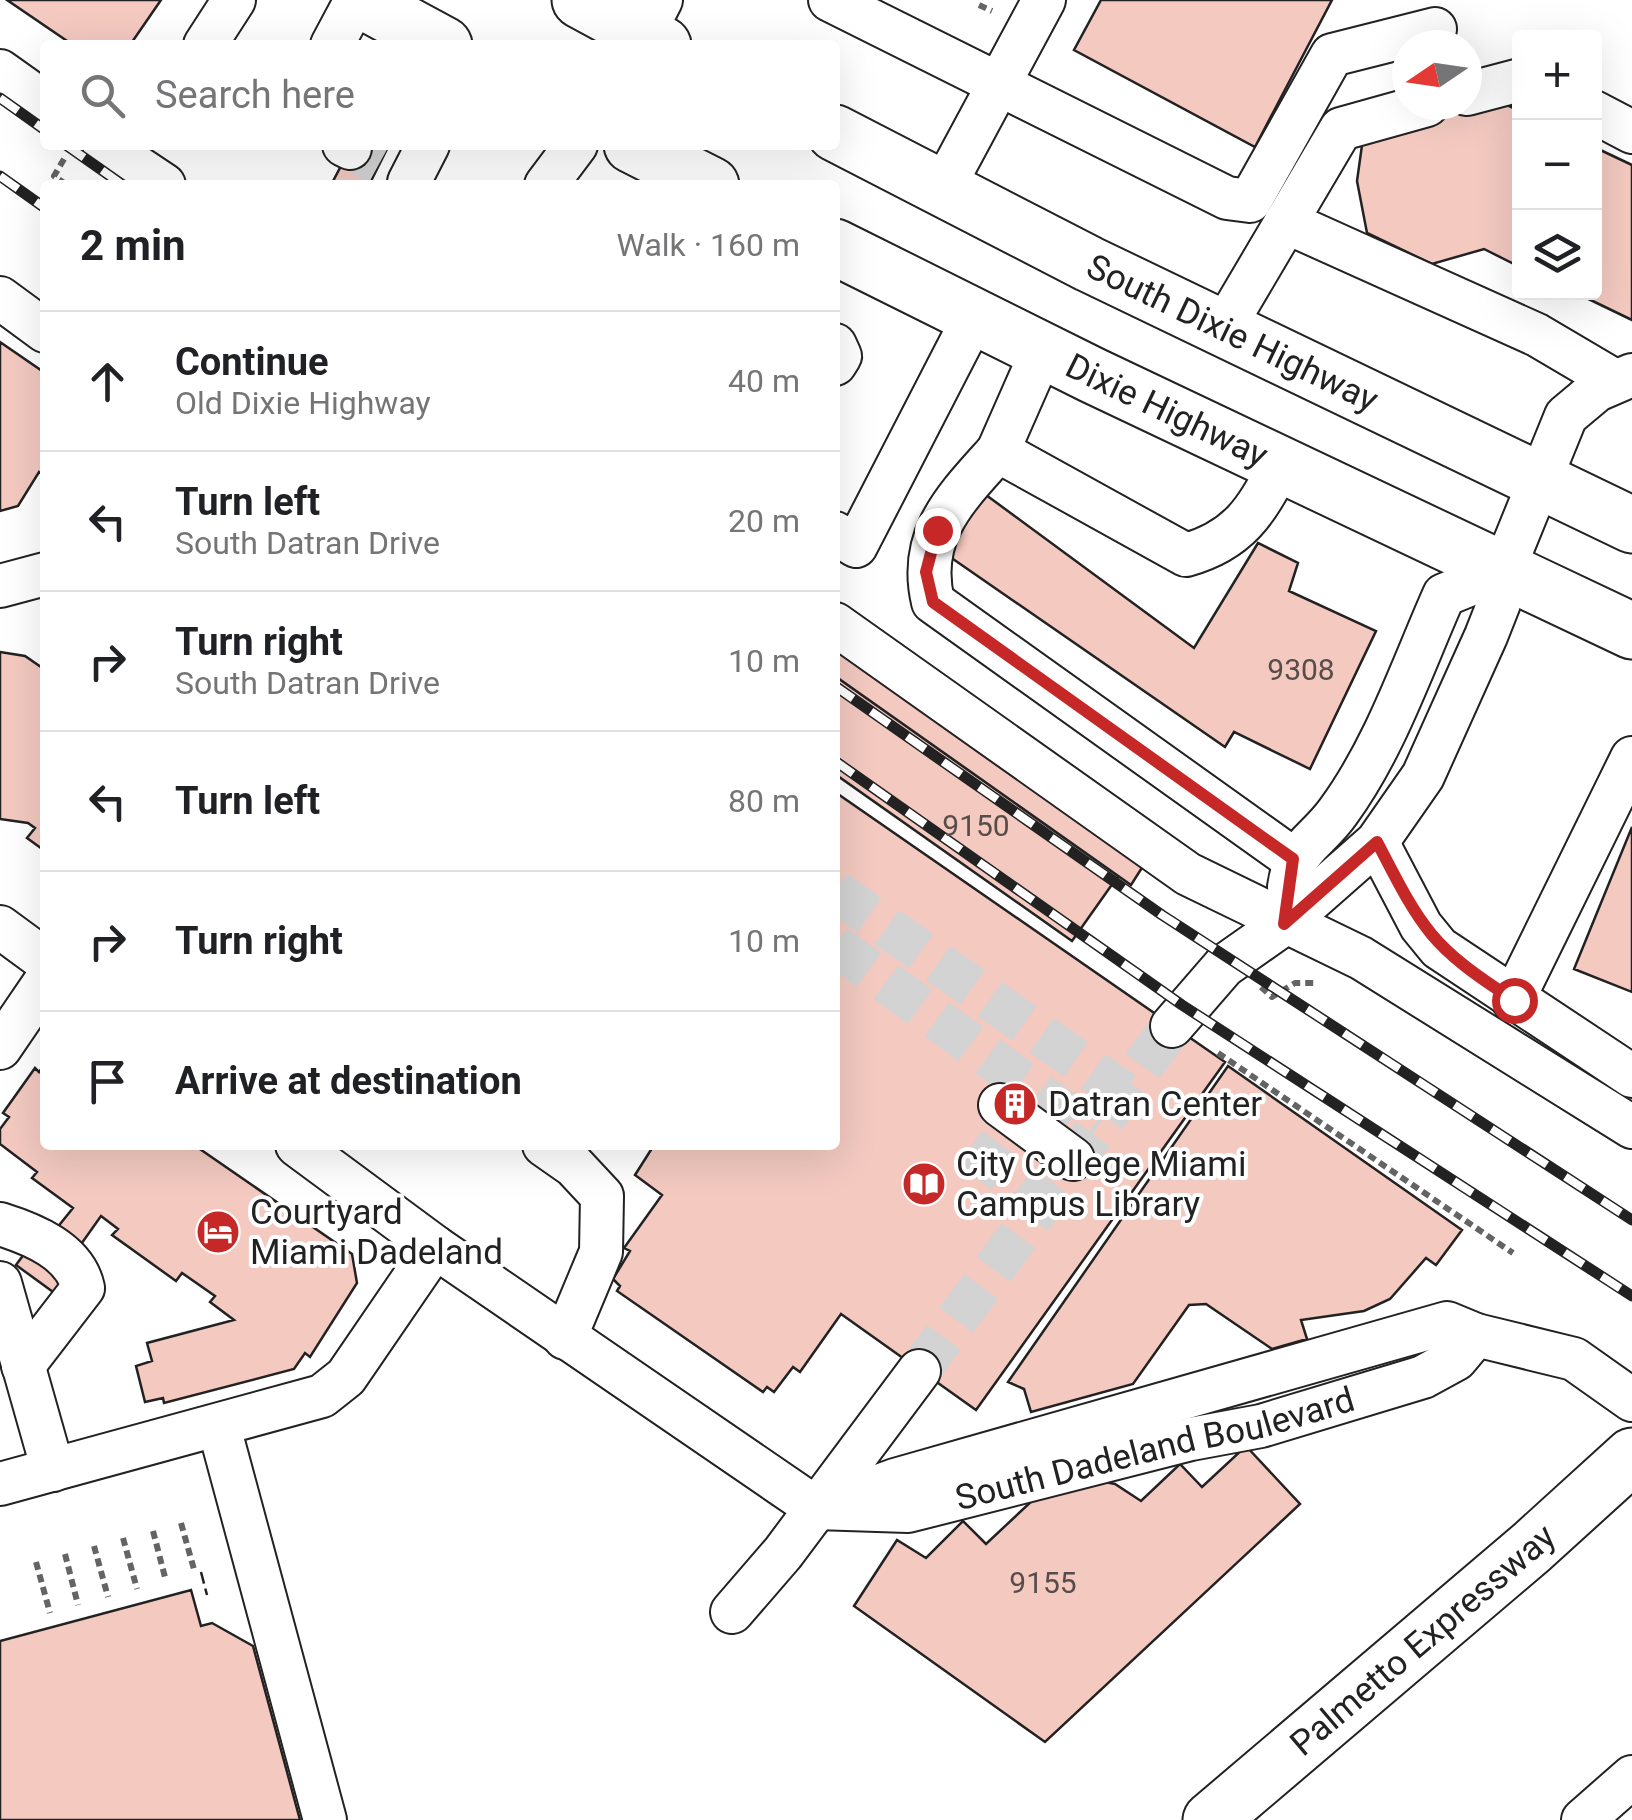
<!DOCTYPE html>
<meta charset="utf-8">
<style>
body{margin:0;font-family:Roboto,sans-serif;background:#f6f6f6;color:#202124}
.controls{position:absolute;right:30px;top:30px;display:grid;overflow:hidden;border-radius:10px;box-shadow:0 10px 40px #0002}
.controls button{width:90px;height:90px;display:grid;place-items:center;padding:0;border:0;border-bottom:2px solid #e0e0e0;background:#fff;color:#202124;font:50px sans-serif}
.compass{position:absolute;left:1392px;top:30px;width:90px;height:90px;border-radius:50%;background:#fff;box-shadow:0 10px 40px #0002;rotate:257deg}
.stop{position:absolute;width:30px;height:30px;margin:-22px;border:8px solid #c62828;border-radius:50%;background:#fff}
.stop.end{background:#c62828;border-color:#fff;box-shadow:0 2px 10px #0008}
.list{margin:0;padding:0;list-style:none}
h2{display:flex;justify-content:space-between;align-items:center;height:130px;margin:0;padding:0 40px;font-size:42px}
h2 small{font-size:32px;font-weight:400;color:#757577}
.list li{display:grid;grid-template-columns:65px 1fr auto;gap:30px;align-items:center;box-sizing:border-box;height:140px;padding:0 40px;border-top:2px solid #e0e0e0}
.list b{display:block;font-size:38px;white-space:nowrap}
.list p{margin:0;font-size:32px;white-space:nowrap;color:#757577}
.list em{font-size:32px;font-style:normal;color:#757577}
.icon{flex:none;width:55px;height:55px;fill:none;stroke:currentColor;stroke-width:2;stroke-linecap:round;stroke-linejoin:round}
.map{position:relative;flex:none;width:1632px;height:1820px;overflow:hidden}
.search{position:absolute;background:#fff;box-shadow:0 10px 40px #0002;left:40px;top:40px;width:800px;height:110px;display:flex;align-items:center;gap:25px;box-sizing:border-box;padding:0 35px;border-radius:10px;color:#757577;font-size:38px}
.panel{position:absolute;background:#fff;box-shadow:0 10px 40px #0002;left:40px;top:180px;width:800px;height:970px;border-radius:10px}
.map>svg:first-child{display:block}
.building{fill:#f3c9c0;stroke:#222;stroke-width:2.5}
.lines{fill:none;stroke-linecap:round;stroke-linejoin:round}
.minor-tunnel{stroke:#d3d3d3;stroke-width:42;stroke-dasharray:42 21;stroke-linecap:butt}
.minor-casing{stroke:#222;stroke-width:46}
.highway-casing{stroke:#222;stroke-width:59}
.path{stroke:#646464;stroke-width:6;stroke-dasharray:8 5;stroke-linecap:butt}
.minor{stroke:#fff;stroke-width:42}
.highway{stroke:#fff;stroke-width:55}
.rail-casing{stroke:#222;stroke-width:11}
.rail{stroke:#fff;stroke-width:8;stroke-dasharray:22;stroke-linecap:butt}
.fence{stroke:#222;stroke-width:2.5;stroke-dasharray:12 5;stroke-linecap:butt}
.route{stroke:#c62828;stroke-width:12}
.labels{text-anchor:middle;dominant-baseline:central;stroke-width:8;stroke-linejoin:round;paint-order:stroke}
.number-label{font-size:30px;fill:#564c4a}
.street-label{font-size:35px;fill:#222;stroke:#fff}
.poi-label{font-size:35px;fill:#222;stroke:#fff;text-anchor:start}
</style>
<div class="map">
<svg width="1632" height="1820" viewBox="0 0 1632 1820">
<rect width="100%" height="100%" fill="#fff"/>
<!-- building -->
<path class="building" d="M7,0h154l-31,45h-57z
M1101,0h231l-77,147 -181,-97z
M1496,100l24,11v156l-36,-18 -52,15 -65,-31 -10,-52 6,-43z
M352,145h37l-20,40h-38z
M1594,147l38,18v155l-58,-28h20z
M0,342l45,31v103l-6,-4 -21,34 -18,5z
M982,492l212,156 64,-105 40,20 -9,28 87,40 -66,138 -76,-37 -9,15 -285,-197z
M835,644l310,219 -14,22 -296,-209z
M0,652l25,4 16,11 4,-6v190l-18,-13 8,-10 -7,-5 -28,-4z
M835,676l283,200 -46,65 -237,-167z
M835,792l390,270 -249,348 -135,-96 -41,58 -7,-5 -19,25 -7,-5 -4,5 -146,-101 3,-5 -7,-7 17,-28 -6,-3 38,-53 -27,-20 19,-30h181z
M1632,827v165l-58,-23z
M45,1064v81h149l158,109 5,29 -47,74 -5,-4 -11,16 -130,34 -1,-5 -18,4 -9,-36 16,-5 -5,-18 87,-23 -24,-18 5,-6 -33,-23 -6,8 -64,-46 6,-6 -17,-13 -22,31 -19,50 -44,-32 31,-42 9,6 17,-21 -41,-30 5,-6 -37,-28v-15l9,-12 -6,-4 32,-45 4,4z
M1228,1066l234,164 -26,35 -10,-7 -36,41 -26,12 -63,9 6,19 -35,10 -66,-45 -17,1 -56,79 -102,28 -7,-23 -16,-7z
M1246,1446l54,58 -255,238 -191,-136 43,-66 29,18 37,-37 23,23 49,-46 55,-19 25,5 26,17 39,-37 22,23z
M191,1590l10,36 11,-3 41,23 47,174h-300v-179z"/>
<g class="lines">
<!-- minor-tunnel -->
<path class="minor-tunnel" d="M350,148l29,16
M835,891l289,202
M835,945l258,188
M970,1148l73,53
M919,1371l253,-345"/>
<defs>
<g id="minor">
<path d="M830,0l397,198 23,3 82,-146 103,-26"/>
<path d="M205,45l29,-45"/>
<path d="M332,45l24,-45"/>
<path d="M638,45l23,-45"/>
<path d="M0,71l45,32"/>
<path d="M1467,94l53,-14"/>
<path d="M1594,112l38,20"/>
<path d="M104,145l60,40"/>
<path d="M344,145l6,3"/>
<path d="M409,182l19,-37"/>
<path d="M546,185l30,-40"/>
<path d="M943,188l101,-188"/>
<path d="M1286,222l251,113 78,46"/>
<path d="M0,298l45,33"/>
<path d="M1223,329l118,-200 86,-24"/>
<path d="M835,345l5,11 -5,8"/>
<path d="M1042,351l-44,100 188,104c51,-14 72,-44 94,-91"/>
<path d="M998,451c-42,47 -81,84 -65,151l360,257"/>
<path d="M835,533l21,13 118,-229"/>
<path d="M0,586l45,-12"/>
<path d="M835,624l353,250 173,84 271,169"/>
<path d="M1377,842l44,84 18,22 193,128"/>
<path d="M1289,887c6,-42 26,-43 49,-75 47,-64 74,-145 106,-217l59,-24"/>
<path d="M0,927l45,33"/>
<path d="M1513,1000l119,-242"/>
<path d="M1172,1026l52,-60 61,-43 92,-81 46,-66 63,-140 13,-33 4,-32 63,-155 31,-26 35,-15"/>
<path d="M0,1048l45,-66"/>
<path d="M1000,1105l73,54"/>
<path id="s1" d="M297,1145l138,102 381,261 92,3 283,-72 70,-13 162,-49 33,-18 20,-24"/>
<path d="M544,1145l30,21 28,30 -1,56 -36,86"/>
<path d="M0,1224c32,10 75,27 83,64l-60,78"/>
<path d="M0,1283l53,187"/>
<path d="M219,1427l106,393"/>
<path d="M0,1484l322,-88 24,-19 89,-130"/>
<path d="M840,1500l55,-20 552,-157 29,12 98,24 58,41"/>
<path d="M732,1612l51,-59 136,-182"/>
<path d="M1583,1820l49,-43"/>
</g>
<g id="highway">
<path d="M361,0l83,45"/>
<path d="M580,0l83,45"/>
<path id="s2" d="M835,133l254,131 543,261"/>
<path d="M632,145l79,40"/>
<path id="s3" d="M835,247l257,128 540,256"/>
<path id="s4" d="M1211,1820l321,-273 100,-91"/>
</g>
</defs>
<!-- minor casing -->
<use href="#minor" class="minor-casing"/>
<!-- highway casing -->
<use href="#highway" class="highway-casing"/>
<!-- path -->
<path class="path" d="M979,5l13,6
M64,159l-10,17 13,9
M1261,987l11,10 23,-14h20
M1218,1053l295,200
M181,1523l14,50
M153,1531l13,50
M123,1538l14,51
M94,1546l14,51
M65,1554l13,51
M36,1562l14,51"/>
<!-- minor -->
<use href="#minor" class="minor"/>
<!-- highway -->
<use href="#highway" class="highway"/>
<defs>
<path id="rail" d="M0,98l45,32
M66,145l57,40
M0,176l45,32
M835,686l327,229 470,305
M835,761l347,244 450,291"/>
</defs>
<!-- rail casing -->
<use href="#rail" class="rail-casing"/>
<!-- rail -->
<use href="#rail" class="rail"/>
<!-- fence -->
<path class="fence" d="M201,1572l6,23"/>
</g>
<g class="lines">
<!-- route -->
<path class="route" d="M937,530l-11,42 7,30 360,257 -9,65 93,-82c45,87 53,104 137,158"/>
</g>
<!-- icons -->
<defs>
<symbol id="building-disc" viewBox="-11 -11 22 22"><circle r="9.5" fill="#c62828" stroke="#fff"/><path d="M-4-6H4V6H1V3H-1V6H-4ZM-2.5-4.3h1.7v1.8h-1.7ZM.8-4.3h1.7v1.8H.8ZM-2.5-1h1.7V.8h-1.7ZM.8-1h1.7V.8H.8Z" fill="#fff"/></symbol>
<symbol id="library-disc" viewBox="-11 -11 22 22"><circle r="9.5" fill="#c62828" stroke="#fff"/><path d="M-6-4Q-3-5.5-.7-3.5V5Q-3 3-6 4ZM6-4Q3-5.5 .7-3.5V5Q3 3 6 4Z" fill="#fff"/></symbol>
<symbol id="hotel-disc" viewBox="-11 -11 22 22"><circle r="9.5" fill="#c62828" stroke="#fff"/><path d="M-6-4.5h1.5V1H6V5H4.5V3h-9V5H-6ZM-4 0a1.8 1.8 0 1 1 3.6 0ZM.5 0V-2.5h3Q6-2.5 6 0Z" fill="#fff"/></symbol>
</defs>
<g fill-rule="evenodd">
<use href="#building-disc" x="990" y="1079" width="50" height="50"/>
<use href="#library-disc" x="899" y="1159" width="50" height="50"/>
<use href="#hotel-disc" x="193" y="1207" width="50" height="50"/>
</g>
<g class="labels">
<!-- number labels -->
<g class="number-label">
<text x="1301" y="669">9308</text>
<text x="976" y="825">9150</text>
<text x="1043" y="1582">9155</text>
</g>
<!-- street labels -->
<g class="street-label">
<text stroke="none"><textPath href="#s2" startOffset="445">South Dixie Highway</textPath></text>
<text stroke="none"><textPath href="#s3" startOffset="370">Dixie Highway</textPath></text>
<text stroke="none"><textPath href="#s1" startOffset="980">South Dadeland Boulevard</textPath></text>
<text stroke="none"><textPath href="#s4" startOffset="278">Palmetto Expressway</textPath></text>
</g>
<!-- poi labels -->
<g class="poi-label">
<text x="1048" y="1104">Datran Center</text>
<text x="956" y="1164">City College Miami<tspan x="956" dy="40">Campus Library</tspan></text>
<text x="250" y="1212">Courtyard<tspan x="250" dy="40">Miami Dadeland</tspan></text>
</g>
</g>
</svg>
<div class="controls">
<button>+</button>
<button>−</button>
<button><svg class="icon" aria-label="layers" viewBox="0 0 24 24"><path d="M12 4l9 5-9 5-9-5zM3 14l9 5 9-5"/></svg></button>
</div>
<svg class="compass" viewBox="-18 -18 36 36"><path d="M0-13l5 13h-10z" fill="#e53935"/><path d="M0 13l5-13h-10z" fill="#757577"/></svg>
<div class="stop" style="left:1514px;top:1000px"></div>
<div class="stop end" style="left:937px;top:530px"></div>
<div class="search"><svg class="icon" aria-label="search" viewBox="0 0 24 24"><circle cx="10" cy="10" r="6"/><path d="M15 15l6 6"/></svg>Search here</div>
<section class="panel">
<h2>2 min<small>Walk · 160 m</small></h2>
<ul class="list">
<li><svg class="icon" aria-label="ahead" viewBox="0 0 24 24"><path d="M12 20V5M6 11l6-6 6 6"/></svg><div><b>Continue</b><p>Old Dixie Highway</p></div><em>40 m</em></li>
<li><svg class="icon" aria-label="left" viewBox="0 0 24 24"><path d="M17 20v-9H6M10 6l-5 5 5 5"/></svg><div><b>Turn left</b><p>South Datran Drive</p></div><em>20 m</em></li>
<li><svg class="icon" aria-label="right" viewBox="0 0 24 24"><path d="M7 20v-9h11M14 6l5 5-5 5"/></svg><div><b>Turn right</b><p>South Datran Drive</p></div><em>10 m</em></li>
<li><svg class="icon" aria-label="left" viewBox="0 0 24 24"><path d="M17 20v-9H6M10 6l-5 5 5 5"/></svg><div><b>Turn left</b></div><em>80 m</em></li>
<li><svg class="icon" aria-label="right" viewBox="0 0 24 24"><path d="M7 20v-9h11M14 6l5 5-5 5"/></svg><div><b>Turn right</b></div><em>10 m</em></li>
<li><svg class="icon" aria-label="arrive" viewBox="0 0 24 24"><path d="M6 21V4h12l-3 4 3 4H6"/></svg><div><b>Arrive at destination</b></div></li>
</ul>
</section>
</div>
